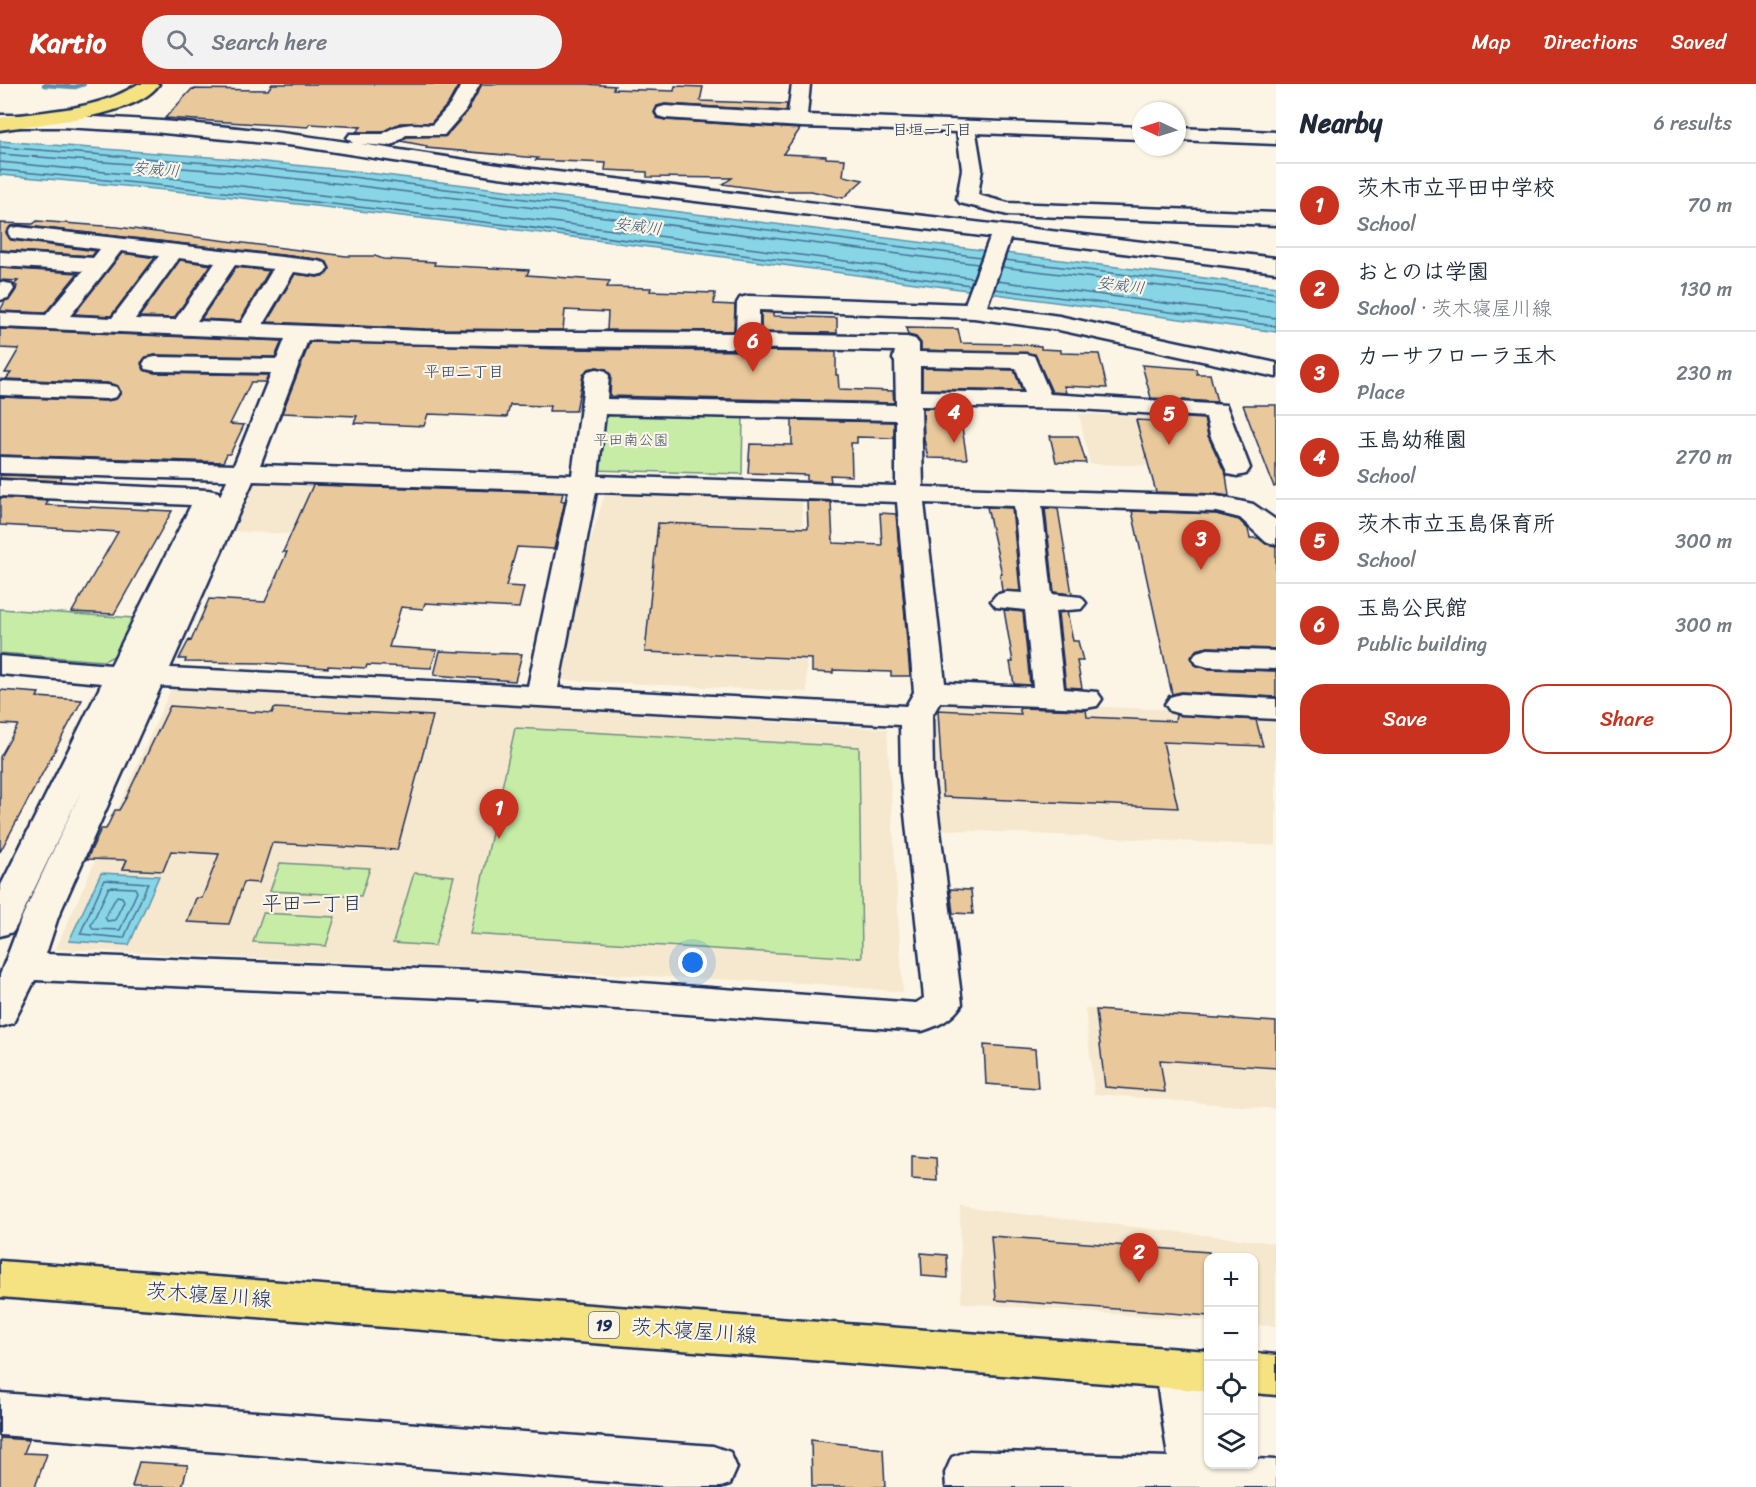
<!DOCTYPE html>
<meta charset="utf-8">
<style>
body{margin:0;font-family:Sriracha,"Klee One",sans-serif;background:#f2f2f3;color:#1f2937}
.controls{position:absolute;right:18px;bottom:18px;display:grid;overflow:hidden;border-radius:12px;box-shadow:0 2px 4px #0004}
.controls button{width:54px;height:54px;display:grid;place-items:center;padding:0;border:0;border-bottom:2px solid #e0e1e3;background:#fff;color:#1f2937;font:30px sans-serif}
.compass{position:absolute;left:1132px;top:18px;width:54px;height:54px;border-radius:50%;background:#fff;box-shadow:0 2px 4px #0004;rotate:274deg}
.you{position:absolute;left:693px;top:879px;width:21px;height:21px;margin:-15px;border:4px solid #fff;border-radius:50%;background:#1a73e8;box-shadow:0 0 0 9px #1a73e833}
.badge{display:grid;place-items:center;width:39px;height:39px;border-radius:50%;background:#c8321e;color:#fff;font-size:20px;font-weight:700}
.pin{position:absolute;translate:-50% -50px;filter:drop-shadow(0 2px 3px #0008)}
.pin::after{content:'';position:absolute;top:32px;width:21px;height:18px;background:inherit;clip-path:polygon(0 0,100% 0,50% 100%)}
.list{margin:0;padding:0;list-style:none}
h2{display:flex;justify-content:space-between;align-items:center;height:78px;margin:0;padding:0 24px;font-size:26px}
h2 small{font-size:20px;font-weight:400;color:#747a83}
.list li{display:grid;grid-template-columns:39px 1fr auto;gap:18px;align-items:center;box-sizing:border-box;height:84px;padding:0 24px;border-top:2px solid #e0e1e3}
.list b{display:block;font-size:22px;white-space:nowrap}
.list p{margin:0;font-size:20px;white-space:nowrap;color:#747a83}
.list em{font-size:20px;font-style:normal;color:#747a83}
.actions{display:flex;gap:12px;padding:18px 24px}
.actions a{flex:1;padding:14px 0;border:2px solid #c8321e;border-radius:24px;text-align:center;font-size:21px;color:#c8321e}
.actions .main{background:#c8321e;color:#fff}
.icon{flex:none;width:33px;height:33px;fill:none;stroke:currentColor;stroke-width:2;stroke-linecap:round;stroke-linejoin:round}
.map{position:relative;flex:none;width:1276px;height:1403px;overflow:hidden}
header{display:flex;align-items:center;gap:36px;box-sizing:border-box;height:84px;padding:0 30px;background:#c8321e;color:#fff}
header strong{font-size:28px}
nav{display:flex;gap:33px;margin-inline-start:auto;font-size:21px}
.search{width:420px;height:54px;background:#f2f2f3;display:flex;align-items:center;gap:15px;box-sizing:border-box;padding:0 21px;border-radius:33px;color:#747a83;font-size:22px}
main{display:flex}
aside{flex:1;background:#fff}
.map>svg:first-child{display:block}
.built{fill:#f6e8cf}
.green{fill:#c6eca6;stroke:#708e82;stroke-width:1.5}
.water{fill:#87d5e5;stroke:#5c93af;stroke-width:1.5}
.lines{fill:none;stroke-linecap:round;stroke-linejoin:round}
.shore{stroke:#467194;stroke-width:1.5}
.stream{stroke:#5c93af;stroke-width:4.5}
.building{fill:#e9c89b;stroke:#1b2f5e;stroke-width:1.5}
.minor-casing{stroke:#1b2f5e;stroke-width:5}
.major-casing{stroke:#1b2f5e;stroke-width:5}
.minor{fill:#fcf5e5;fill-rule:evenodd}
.major{fill:#f5e382;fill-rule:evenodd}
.labels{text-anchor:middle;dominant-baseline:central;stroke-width:4.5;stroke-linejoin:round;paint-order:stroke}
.far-park-label{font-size:15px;fill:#3d556c;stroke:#fcf5e5}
.far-neighbourhood-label{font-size:16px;fill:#1b2f5e;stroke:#fcf5e5}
.far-water-label{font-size:16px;font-style:italic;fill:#365880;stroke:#fcf5e5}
.shield{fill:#fcf5e5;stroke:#5e6a86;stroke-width:1.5}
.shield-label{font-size:16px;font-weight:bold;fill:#1b2f5e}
.neighbourhood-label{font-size:20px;fill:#1b2f5e;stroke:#fcf5e5}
.near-street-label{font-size:21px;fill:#1b2f5e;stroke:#fcf5e5}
</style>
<header>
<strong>Kartio</strong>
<div class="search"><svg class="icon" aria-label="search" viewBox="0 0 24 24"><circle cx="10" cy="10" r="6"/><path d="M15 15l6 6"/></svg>Search here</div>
<nav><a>Map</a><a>Directions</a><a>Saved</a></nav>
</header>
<main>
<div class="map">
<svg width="1276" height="1403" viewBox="0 0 1276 1403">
<rect width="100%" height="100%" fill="#fcf5e5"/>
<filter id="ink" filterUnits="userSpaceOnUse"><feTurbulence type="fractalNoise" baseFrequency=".0167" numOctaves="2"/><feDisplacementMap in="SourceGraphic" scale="12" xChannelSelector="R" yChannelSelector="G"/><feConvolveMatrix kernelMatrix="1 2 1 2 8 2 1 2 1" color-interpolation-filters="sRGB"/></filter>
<g filter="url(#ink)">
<!-- built -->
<path class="built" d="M1079,330l131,4 19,50 -139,-4z
M262,395l129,6 -20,53 -143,-7 22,-46z
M605,410l197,6 5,192 -247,-12 26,-126z
M173,600l714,45 16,263 -83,-8 -764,-35z
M938,616l338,14v132l-342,-17 -7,-102z
M1085,924l191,13v88l-182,-15z
M960,1123l316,36v83l-22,-1v-67h-46v63l-247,-18z"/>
<!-- green -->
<path class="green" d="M599,329h144l-1,61 -150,-4z
M0,525l134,9 -18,37 -12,6 -104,-8z
M515,644l344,19 3,211 -392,-24z
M280,779l90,5 -9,28 -91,-5z
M414,789l40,3 -19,70 -42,-3z
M263,829l72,4 -9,29 -73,-4z"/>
<!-- water -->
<path class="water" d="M0,57l235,18 118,12 923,116v45c-425,-56 -849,-122 -1276,-157z
M101,789l58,3 -30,69 -60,-4z"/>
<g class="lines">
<!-- shore -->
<path class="shore" d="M0,63l234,18 118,12 629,80
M0,70l234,18 118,13 626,79
M0,78l179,17 336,38 458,61
M0,86c325,29 647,72 970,115
M1005,176l271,33
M1002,183l274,33
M997,197l279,37
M995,205l281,37
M104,796l44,3 -24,55 -44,-4z
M109,803l26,1 2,4 -17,38 -27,-1 -2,-4z
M117,812l5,1 2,4 -9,19 -8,1 -2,-4z"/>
<!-- stream -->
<path class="stream" d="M44,1l31,2 9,-3"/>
</g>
<!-- building -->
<path class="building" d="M272,0h187l-11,20 -17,19h-31l-18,9h-26l5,-5 -51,-3 -2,3 -143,-9 27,-29 76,1z
M482,0h104l29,2 -2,3 61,2 1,-5 28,1 -3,14 87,3 -1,7 -121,-7 -8,2 -3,7 3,5 8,2 135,9 -17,25 43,2v2l19,1 -2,17 20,4 -20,18 -32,-7h-38l-50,-7 9,-6 -85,-1v-5l-42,-2 1,-7 -70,-3 2,-2 -112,-10 1,-2 -26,-5 6,-4 39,-1 21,-24z
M37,137l80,6 229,29h29l8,3 52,3 -1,3 95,5 -2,5 83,6 -3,6 44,1 -1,3 65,2 -1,11 21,1 -1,26 -127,-1 1,-18 -43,-2 -2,20 -138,-1 -158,-7 28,-48 22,3 9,-2 4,-6 -3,-7 -10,-3 -298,-34 -8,1 -5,6 5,8 85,11 -4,5 -92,-6v-27l33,1z
M122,169l33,5 -44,58 -37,-2z
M180,176l31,5 -37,53 -35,-1z
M236,183l33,4 -29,50 -39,-2z
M0,184l78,5 -33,40 -45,-2 5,-10 5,-2 6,-9 1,-4 -3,-1 4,-4 -18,-1z
M761,228l12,1v3l64,2v15l-76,-1z
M906,244l52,1 3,14 55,1 25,2v3l20,1v3l38,1 8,34 -43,-2 2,7 -14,-1 -17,-38 -114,-4v-7l-5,-6 -8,-2z
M0,245l282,12 -7,16 -120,-2 -9,2 -5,6 3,7 11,3 113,2 -3,7h-14l-21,42 14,1 -14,29h-3l-4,8 -223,-7v-58l107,4 9,-2 5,-6 -3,-7 -11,-3 -101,-4 5,-6h-6l14,-24 -19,-1z
M310,258l252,7 274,3v23h2l1,14 54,2 1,12 -284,-7 1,-21 -5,-6 -9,-2 -9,2 -5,6 -7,36h-27l1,-5 -40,-1 -3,12 -79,-3 -4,12 -70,-3 3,-7 -75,-3z
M1142,281l54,4 1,5h13l7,28 -66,-4z
M922,284l92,2 8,21 -100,-2z
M1243,321h33v81l-2,1z
M923,324l36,1 8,50 -39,-1 -4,-19z
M1155,332l49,3 4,17 18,39 3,21 -13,-2 -60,-2 -20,-72 20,1z
M792,336l102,2v16l-37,-1v6h-6l1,33 -22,-1 1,7 -24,-1v-6l-59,-2 2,-29 42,1z
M1050,352h28l8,27 -30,-1z
M0,391l62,2 -2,4 -60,-3z
M313,401l250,8 -2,8h4l-11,48 -37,-2 -11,39 18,1 -5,21 -94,-5 -2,6 -22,-2 -12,40 48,3 -6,18 -64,-3 -1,3 -38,-2v2l-64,-5 -79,-1 1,-3h-7l10,-19 2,1 18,-42 56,3 22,-50h-4z
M0,414l48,3 -2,4 126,6 -58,103 -42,-2 46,-80 -118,-7z
M807,417l24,1 2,41 49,2 -2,-32 16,1 14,162h-19v-4l-58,-2v3l-21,-1v-13l-167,-7 13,-129 150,5z
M987,423l25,1 8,83h-18l-2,-17h2z
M1045,424l13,1 14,85 -18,-2z
M1132,427l84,3 23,6 9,9 2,9h8l8,6 10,2v103l-68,-2 -12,3 -5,7 4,8 13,4 68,2v26l-95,-5 -9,2z
M1004,526l19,2 7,73 -16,-1 -4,-22h3z
M1067,528l6,29h5l5,20h-6l5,27 -16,-1 -8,-74z
M440,567l42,2 40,1 -7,27 -81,-6z
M0,606l39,3 -2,4 45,3 -82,152v-95l18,-32 -18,-1z
M170,622l102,7 2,-5 159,8 -36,134 -125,-7 -13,40 -15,-1 -15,42 -42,-2 9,-24h6l17,-44 -48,-3 -8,20 -40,-2 4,-9 -40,-1 14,-30h5l9,-19h4l7,-12z
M1019,624l67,2 1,7 88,4 1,-6 80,5 7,26 -100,-4 15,66 -235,-11 -5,-87 83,4z
M950,805l21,1 2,24 -20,-1z
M1096,926l180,12v46l-116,-8 5,32 -60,-5z
M984,961l51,4 3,39 -52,-4z
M912,1072l24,2 1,23 -25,-2z
M991,1152l218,16v64l-213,-16z
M921,1169l26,2 1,23 -26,-2z
M0,1354l29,2 -5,13 23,1 -12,33h-35z
M811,1356l72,9 2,38h-73z
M139,1378l49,3 -6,22h-50z"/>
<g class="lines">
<defs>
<path id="minor" d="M462,0h18l-15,27 -21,24h-38l-12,9 -7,2 -26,-2 137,21 778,93v14l-266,-33 -23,67 72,10 217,47v14l-217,-47 -85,-12 -215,-8v24l148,3 8,2 4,5v8l107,2 8,2 16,38 176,11 24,63 -4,6 -9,2 -9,-2 -18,-39 -4,-18 -127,-8 -158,-3 2,81 293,9 37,8 23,16v24l-10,-2 -26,-24 -24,-6 -174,-6 10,88 29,3 5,6 -5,6 -26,2 9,78 33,3 5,7 -5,7 -11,2 -146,-6 -8,14 1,59 29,229c-9,15 -24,22 -40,27l-430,-31 -457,-20 -22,43 -13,4v-52l22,-58 61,-130 -65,136 -5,9 -13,4v-49l102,-204 -102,-9v-18l111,9 80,-160 -191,-9v-16l208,10 10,2 2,4 7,-16 -227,-7v-16l234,8 37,-92 -116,-2 -9,-2 -3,-5 3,-5 9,-2 122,2 8,-20 -285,-12v-14l46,2 37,-44 -83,-5v-14l93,6 7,-9 -81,-10 -8,-1 -3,-5 3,-5 8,-1 298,34 8,2 3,5 -3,5 -8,2 -23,-3 -31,52 162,7 311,2 1,-30 3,-5 8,-2 217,8 25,-67 -492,-60 -201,-31 -144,-14 -90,-5h-63v-12c118,0 236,10 353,28l-6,-5 3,-4h33c16,-12 30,-10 49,-9l18,-20zM121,167l38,5 -47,62 -42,-2zM179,174l36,5 -40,57 -40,-1zM235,181l38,4 -32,54 -44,-2zM308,256c196,8 392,6 587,11l-2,8 2,3 1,43 -289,-6 2,-23 -3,-5 -9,-2 -9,2 -3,5 -13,99 -312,-10zM920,282l96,2 9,25 -105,-2zM605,330l291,6v66l-298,-10zM253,397l316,10 -41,195 -358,-18zM596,408l301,10 17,190 -8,14 -348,-18zM924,419l90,3 9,87 -17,-1 -10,3 -5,6 5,6 29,3 8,77 -88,-4zM161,602l739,39 1,50 23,223 -8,5 -424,-31 -446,-18 12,-37z
M792,0h18l-3,31 334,12v12l-165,-6 6,36 -4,26 30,8 268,10v12l-268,-10 -48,-12 -3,-4 5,-30 -5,-37 -155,-5 -137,-9 -7,-2 -2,-4 2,-4 7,-2 123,7z
M1177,44l99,4v12l-99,-4z
M0,198l11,2 3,5 -6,9 -8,2z
M0,297l107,4 9,2 3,5 -3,5 -9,2 -107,-4z
M1208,565l68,2v18l-68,-2 -11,-3 -4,-6 4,-6z
M1181,610l95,5v20l-95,-5 -11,-3 -5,-7 5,-7z
M1178,1265l16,6c16,34 14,73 14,109h46v-5l22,1v27h-330l-1,-14 7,-16 17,-6 199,6 -13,-88 7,-14z
M0,1309l713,53 17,6 7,16 -7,16 -9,3h-46l-675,-52z"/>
<path id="major" d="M138,0h21c-23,34 -120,39 -159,46v-12c47,-8 97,-7 138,-34z
M0,1177l1208,90v40l-1208,-94z
M1254,1269l22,2v40l-22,-2z"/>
</defs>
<!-- minor casing -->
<use href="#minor" class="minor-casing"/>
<!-- major casing -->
<use href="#major" class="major-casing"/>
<!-- minor -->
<use href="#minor" class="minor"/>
<!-- major -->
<use href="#major" class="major"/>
</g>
</g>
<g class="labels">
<!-- far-park labels -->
<g class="far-park-label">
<text x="631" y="356">平田南公園</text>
</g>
<!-- far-neighbourhood labels -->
<g class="far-neighbourhood-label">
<text x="932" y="45">目垣一丁目</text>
<text x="464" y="287">平田二丁目</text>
</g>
<!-- far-water labels -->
<g class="far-water-label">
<text transform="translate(156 85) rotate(5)">安威川</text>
<text transform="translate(638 142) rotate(7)">安威川</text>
<text transform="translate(1121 201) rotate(7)">安威川</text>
</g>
<!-- shield labels -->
<rect class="shield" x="589" y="1228" width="30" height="26" rx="4.5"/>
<g class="shield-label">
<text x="604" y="1241">19</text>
</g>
<!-- neighbourhood labels -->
<g class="neighbourhood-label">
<text x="312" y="819">平田一丁目</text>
</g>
<!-- near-street labels -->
<g class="near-street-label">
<text transform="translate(209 1211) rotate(4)">茨木寝屋川線</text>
<text transform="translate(694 1247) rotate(4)">茨木寝屋川線</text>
</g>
</g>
</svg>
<div class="controls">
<button>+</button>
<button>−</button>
<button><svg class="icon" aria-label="locate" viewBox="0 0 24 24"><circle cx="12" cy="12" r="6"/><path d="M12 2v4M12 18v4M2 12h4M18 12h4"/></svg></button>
<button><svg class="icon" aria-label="layers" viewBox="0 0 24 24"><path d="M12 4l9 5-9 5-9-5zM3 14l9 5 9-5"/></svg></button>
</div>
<svg class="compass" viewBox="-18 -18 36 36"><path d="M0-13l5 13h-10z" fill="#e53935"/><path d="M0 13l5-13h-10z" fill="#747a83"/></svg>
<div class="you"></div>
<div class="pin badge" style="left:499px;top:755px">1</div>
<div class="pin badge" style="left:1139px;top:1199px">2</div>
<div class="pin badge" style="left:1201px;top:486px">3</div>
<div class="pin badge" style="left:954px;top:359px">4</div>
<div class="pin badge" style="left:1169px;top:361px">5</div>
<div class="pin badge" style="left:753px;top:288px">6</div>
</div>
<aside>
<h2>Nearby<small>6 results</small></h2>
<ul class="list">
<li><span class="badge">1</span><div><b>茨木市立平田中学校</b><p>School</p></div><em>70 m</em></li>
<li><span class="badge">2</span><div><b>おとのは学園</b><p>School · 茨木寝屋川線</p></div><em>130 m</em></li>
<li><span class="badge">3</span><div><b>カーサフローラ玉木</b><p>Place</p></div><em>230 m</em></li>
<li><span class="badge">4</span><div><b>玉島幼稚園</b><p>School</p></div><em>270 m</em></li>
<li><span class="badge">5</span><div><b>茨木市立玉島保育所</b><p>School</p></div><em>300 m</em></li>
<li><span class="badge">6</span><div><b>玉島公民館</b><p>Public building</p></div><em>300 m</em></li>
</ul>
<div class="actions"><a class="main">Save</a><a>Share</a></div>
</aside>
</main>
